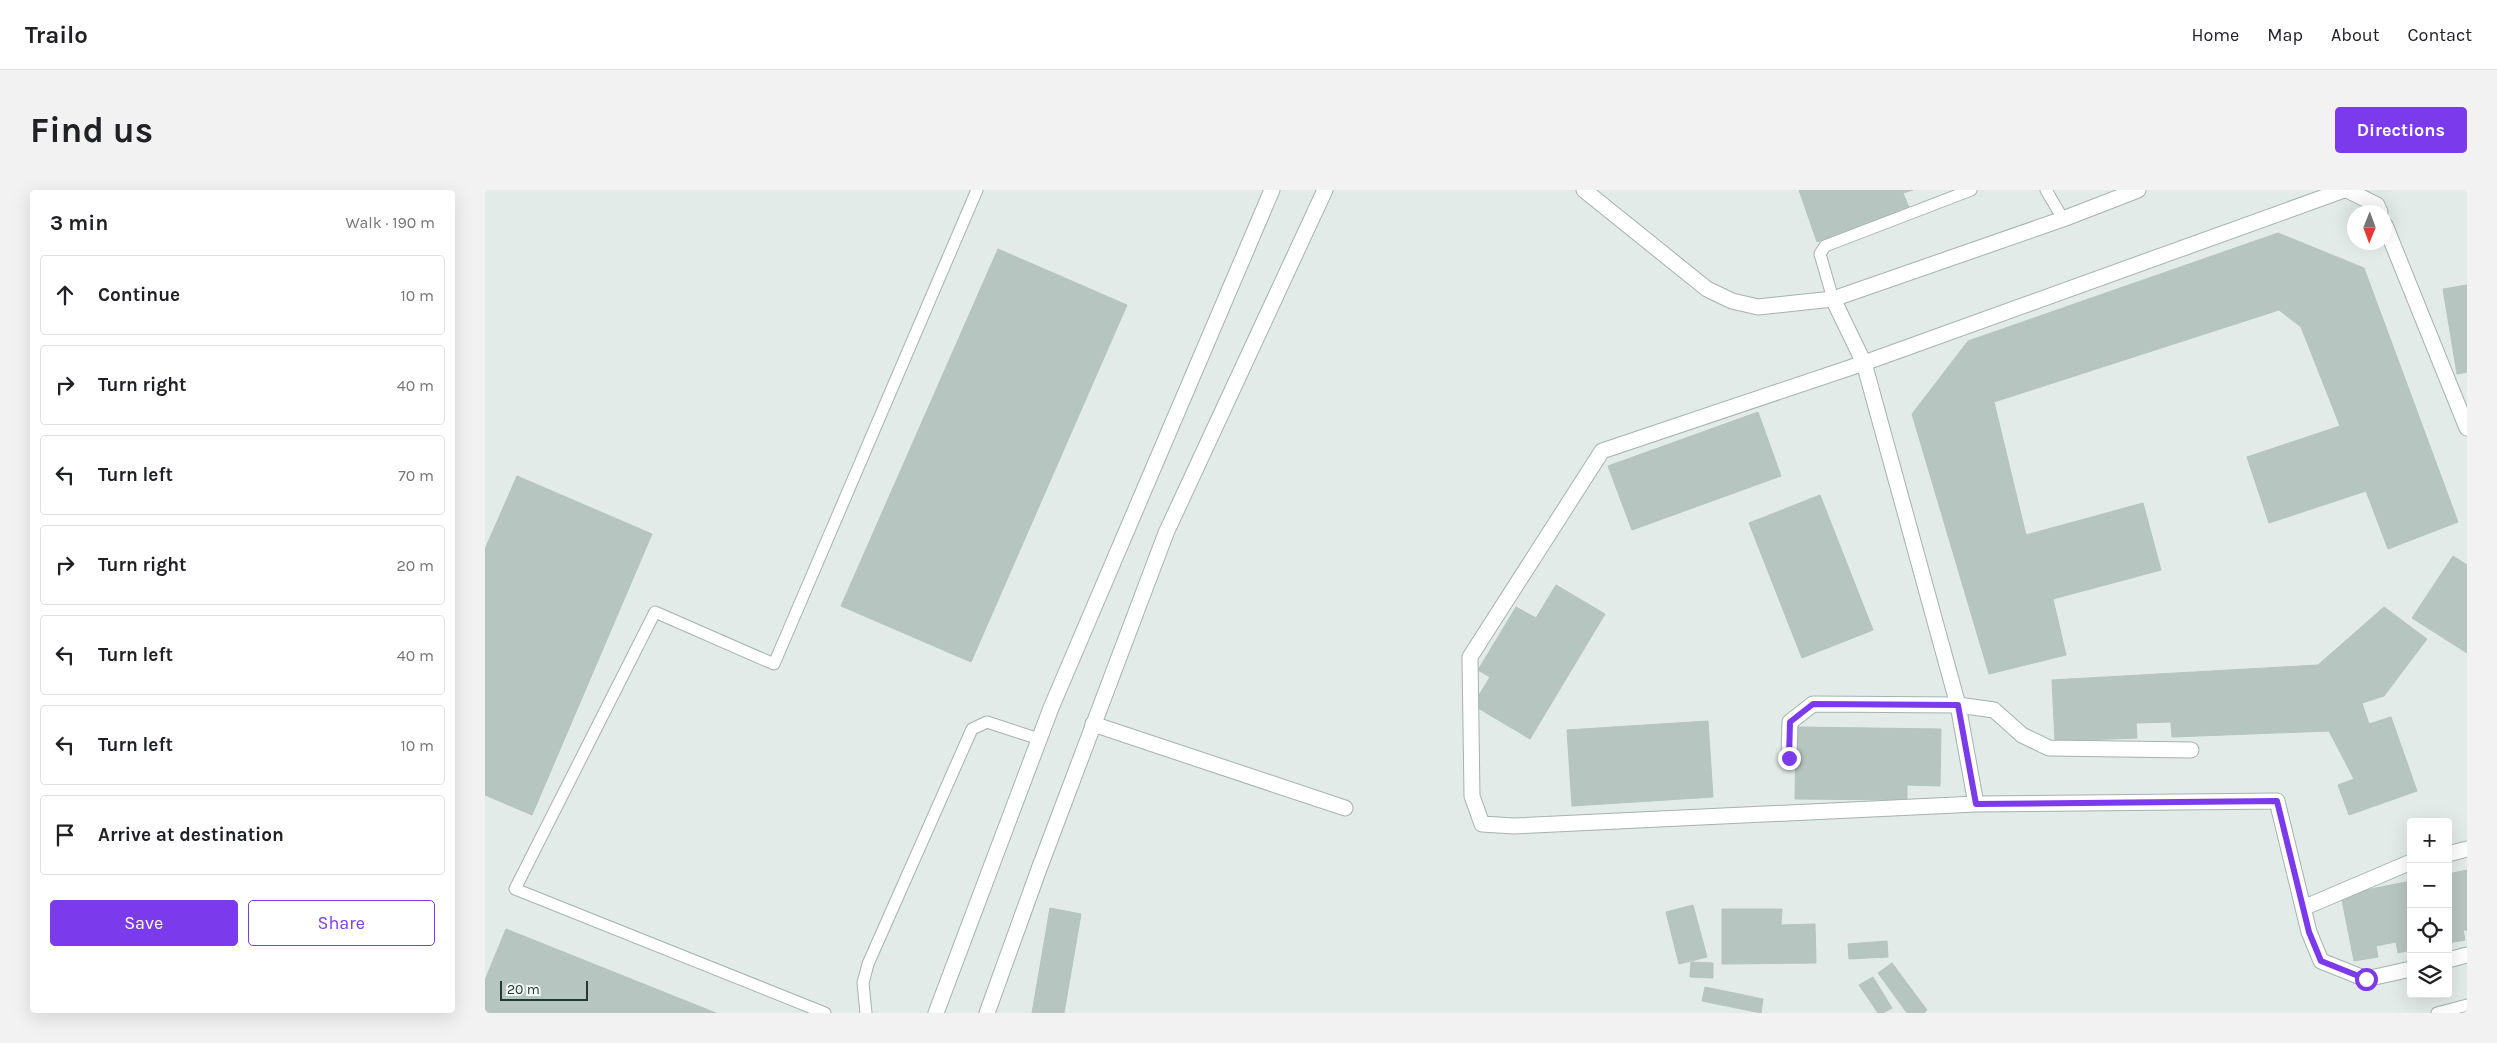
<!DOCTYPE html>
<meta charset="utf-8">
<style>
body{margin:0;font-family:Karla,sans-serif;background:#f2f2f2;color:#202124}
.controls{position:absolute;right:15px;bottom:15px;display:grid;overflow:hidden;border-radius:5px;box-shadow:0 5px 20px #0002}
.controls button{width:45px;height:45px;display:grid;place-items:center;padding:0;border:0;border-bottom:1px solid #e0e0e0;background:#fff;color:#202124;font:25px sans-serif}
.compass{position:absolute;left:1862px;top:15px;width:45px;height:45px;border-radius:50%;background:#fff;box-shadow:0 5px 20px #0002;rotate:181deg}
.scale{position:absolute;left:15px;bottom:12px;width:88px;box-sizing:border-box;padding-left:5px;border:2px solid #233a34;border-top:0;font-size:14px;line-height:18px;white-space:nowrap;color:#233a34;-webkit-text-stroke:4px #f2f8f5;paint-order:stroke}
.stop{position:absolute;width:15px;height:15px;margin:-11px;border:4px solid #7c3aed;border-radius:50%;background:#fff}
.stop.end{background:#7c3aed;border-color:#fff;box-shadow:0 1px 5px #0008}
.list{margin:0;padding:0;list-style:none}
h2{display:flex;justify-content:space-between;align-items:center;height:65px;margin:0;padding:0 20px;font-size:21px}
h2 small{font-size:16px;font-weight:400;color:#757577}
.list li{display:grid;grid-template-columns:32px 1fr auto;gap:15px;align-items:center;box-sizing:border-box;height:80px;margin:0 10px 10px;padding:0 10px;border:1px solid #e0e0e0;border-radius:5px}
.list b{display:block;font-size:19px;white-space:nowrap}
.list em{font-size:16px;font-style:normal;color:#757577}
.actions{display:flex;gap:10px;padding:15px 20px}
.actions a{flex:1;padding:11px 0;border:1px solid #7c3aed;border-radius:5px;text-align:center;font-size:18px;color:#7c3aed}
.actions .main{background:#7c3aed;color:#fff}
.icon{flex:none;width:28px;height:28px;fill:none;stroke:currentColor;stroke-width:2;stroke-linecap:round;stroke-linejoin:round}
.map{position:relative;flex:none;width:1982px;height:823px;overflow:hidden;border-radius:5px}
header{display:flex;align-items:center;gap:30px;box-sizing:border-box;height:70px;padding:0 25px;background:#fff;border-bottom:1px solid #e0e0e0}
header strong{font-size:24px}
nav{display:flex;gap:28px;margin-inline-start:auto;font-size:18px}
.intro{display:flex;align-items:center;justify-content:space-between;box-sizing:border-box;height:120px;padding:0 30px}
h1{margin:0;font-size:35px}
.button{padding:12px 22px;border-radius:5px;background:#7c3aed;color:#fff;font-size:18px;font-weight:700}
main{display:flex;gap:30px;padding:0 30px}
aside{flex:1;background:#fff;border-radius:5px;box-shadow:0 5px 20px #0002}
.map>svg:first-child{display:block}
.building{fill:#b7c5c0;stroke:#b4c4be}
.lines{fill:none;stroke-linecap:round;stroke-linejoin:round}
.service-casing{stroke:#a5b2ae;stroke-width:13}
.minor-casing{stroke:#a5b2ae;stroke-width:17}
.tertiary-casing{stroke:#a5b2ae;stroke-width:17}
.service{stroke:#fff;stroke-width:11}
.minor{stroke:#fff;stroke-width:15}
.tertiary{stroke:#fff;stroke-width:15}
.route{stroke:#7c3aed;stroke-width:6}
</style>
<header>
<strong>Trailo</strong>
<nav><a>Home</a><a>Map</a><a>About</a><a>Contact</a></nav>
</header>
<div class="intro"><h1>Find us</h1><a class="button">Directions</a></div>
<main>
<aside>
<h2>3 min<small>Walk · 190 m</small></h2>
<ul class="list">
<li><svg class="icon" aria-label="ahead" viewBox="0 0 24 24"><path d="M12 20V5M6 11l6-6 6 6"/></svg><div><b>Continue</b></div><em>10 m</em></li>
<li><svg class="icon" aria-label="right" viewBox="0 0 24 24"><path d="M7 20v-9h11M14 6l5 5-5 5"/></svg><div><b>Turn right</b></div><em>40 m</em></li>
<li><svg class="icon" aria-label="left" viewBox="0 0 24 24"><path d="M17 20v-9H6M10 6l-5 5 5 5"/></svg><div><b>Turn left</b></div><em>70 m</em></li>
<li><svg class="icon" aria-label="right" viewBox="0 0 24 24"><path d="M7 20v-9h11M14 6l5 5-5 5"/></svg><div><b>Turn right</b></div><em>20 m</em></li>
<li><svg class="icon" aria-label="left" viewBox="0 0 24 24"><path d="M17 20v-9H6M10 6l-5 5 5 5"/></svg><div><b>Turn left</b></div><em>40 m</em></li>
<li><svg class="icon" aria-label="left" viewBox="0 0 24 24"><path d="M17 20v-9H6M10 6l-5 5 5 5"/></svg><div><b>Turn left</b></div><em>10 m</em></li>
<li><svg class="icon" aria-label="arrive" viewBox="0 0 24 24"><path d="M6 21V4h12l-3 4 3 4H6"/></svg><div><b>Arrive at destination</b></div></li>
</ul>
<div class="actions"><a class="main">Save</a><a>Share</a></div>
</aside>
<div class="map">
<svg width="1982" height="823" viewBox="0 0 1982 823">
<rect width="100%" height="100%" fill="#e2ebe7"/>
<!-- building -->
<path class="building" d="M1314,0h114l-10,3 7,17 -93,32z
M1793,43l86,35 94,254 -70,27 -22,-58 -97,32 -22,-66 93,-31 -39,-99 -22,-17 -285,92 32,133 117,-32 18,67 -108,29 13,56 -77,19 -77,-260 56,-73z
M513,59l129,56 -156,357 -130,-56z
M1982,95v87l-10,2 -14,-85z
M1273,222l23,64 -149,54 -24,-64z
M32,286l135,58 -120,281 -47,-20v-246z
M1335,305l53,135 -71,28 -53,-135z
M1968,366l14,9v88l-55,-35z
M1071,395l49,29 -75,125 -57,-34 17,-28 -12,-7 38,-63 20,11z
M1899,417l43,32 -43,57 -22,7 7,21 22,-7 26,74 -68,24 -11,-30 16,-6 -25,-48 -157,6 -1,-15 -35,1 1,15 -82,3 -3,-61 266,-15z
M1223,531l5,76 -141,9 -5,-76z
M1311,537l145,2 -1,57 -33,-1v15l-112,-1z
M1982,680v60h-4l2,10 -17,3v-69z
M1926,691v69l-13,3 -2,-11 -20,4 2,11 -24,4 -13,-66z
M1208,715l14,52 -28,7 -13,-52z
M565,718l31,6 -17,99h-32z
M1237,719h60l-1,16 34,-1 1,39 -94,1z
M21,739l210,84h-231v-33z
M1402,751l1,16 -39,2 -1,-15z
M1206,772l22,1v15l-23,-1z
M1407,773l35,47 -3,3h-17l-29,-40z
M1388,787l19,31 -9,5h-5l-19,-28z
M1220,797l58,12 -2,14 -59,-12z"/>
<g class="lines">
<defs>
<path id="service" d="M1561,0l17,29
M1348,109l-13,-45 5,-8 146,-56
M340,823l-310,-124 140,-277 119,52 203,-474
M381,823l-3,-30 5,-19 104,-235 15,-7 52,17
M1952,823l30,-8"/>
<path id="minor" d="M1859,0l-480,173 -262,88 -132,206 2,139 10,28 32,2 462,-22 301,-3 32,131 12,29 45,18 45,-10
M1862,0l30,15 3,7
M1900,35l82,203
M1348,109l31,64 94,342 18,99
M608,534l252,84
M1304,567l1,-35 23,-18 145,1 36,5 28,25 27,13 142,2
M1963,664l19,-5
M1818,718l108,-46
M1963,770l19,-5"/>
<path id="tertiary" d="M1099,0l123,99 25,12 26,6 75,-8 230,-80 75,-29
M451,823l115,-305 221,-518
M502,823l52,-144 127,-336 159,-343"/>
</defs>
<!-- service casing -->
<use href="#service" class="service-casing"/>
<!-- minor casing -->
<use href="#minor" class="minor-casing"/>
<!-- tertiary casing -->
<use href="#tertiary" class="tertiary-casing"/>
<!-- service -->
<use href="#service" class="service"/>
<!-- minor -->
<use href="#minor" class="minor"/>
<!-- tertiary -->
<use href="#tertiary" class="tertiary"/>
</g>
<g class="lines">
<!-- route -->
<path class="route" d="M1304,568l1,-36 23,-18 145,1 18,99 301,-3 32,131 12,29 45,18"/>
</g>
</svg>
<div class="controls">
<button>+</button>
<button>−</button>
<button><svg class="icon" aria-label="locate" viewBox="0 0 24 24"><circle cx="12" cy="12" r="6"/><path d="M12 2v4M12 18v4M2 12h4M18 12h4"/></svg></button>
<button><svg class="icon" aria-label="layers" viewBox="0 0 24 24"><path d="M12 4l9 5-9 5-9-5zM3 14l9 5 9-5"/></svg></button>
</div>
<svg class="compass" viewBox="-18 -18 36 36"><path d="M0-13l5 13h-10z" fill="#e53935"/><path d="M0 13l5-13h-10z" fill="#757577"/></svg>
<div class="scale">20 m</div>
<div class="stop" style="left:1881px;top:789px"></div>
<div class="stop end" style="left:1304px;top:568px"></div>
</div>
</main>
